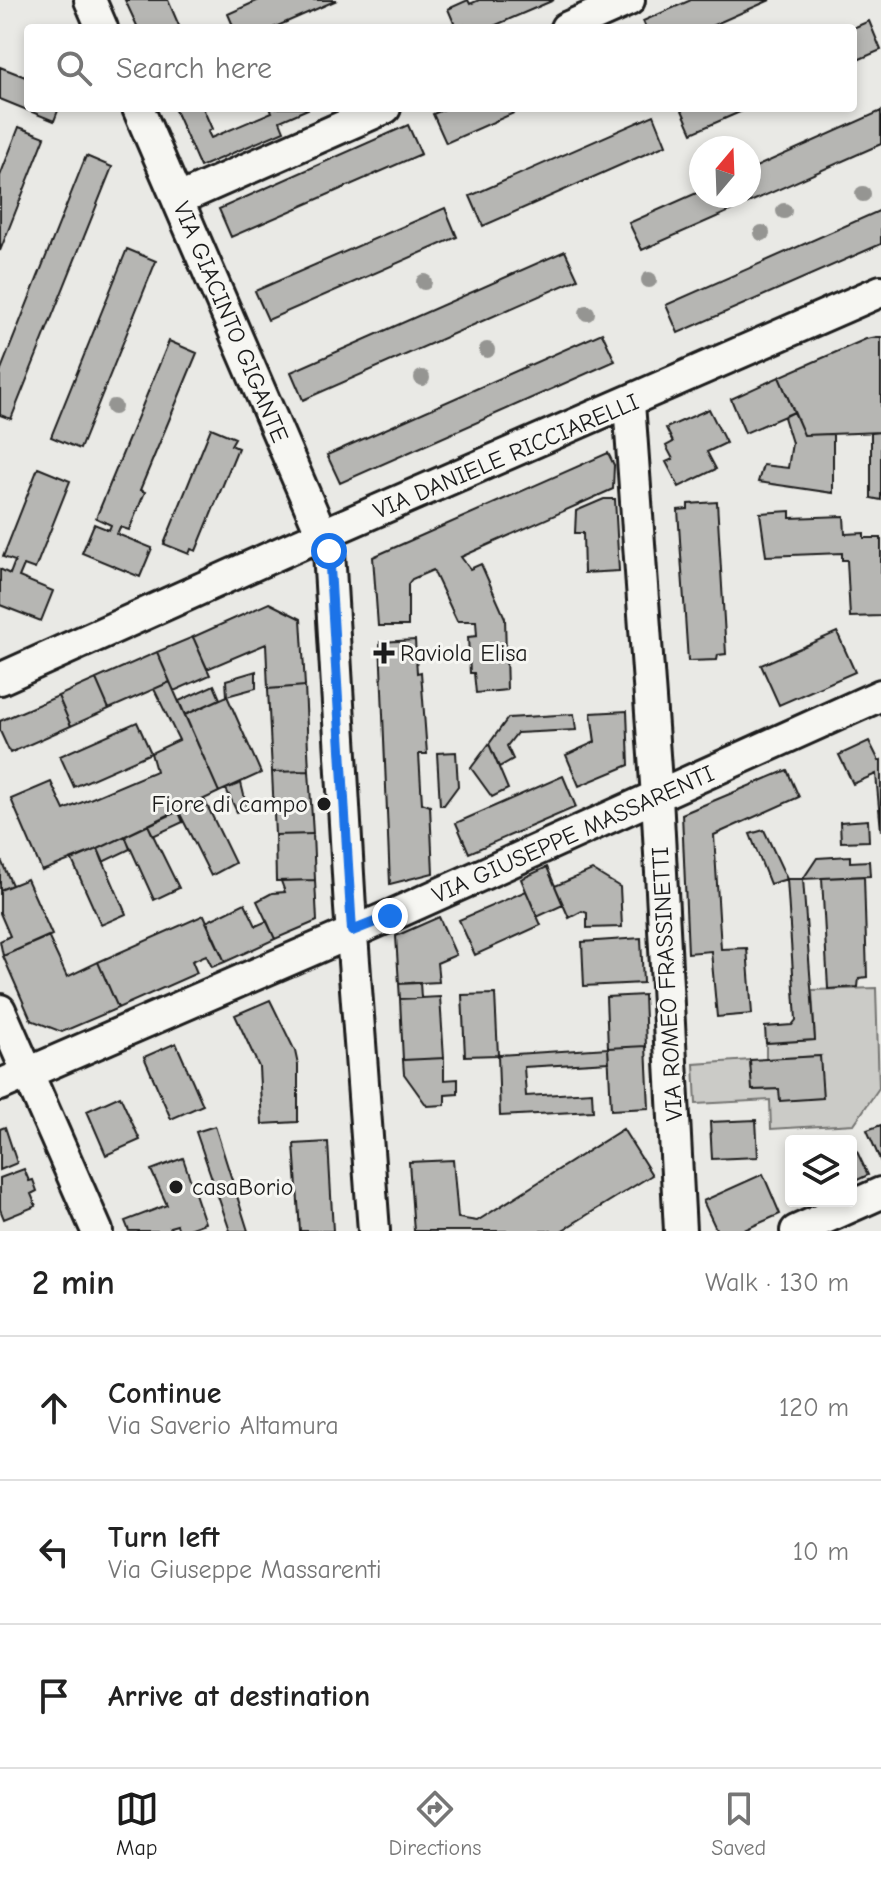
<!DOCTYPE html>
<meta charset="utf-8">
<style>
body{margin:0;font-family:"Comic Neue",sans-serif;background:#f2f2f2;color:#222}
.controls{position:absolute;right:24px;bottom:24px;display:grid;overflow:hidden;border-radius:8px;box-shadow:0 4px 12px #0003}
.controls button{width:72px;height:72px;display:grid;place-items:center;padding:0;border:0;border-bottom:2px solid #e0e0e0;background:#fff;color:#222;font:40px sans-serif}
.compass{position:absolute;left:689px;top:136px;width:72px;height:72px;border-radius:50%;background:#fff;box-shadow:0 4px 12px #0003;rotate:19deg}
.stop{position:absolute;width:24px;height:24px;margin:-18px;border:6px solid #1a73e8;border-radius:50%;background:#fff}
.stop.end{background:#1a73e8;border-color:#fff;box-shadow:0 2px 8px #0008}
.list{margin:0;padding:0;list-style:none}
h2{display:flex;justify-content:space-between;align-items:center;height:104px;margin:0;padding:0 32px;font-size:34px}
h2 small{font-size:26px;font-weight:400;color:#767676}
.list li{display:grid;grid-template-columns:52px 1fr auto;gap:24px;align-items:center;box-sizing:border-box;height:144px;padding:0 32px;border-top:2px solid #e0e0e0}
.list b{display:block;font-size:30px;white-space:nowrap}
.list p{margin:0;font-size:26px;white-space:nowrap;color:#767676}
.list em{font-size:26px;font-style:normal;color:#767676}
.icon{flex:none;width:44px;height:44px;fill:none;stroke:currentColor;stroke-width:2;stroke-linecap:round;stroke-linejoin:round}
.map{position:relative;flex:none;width:881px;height:1231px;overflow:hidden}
.search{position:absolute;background:#fff;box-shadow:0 4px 12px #0003;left:24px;right:24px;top:24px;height:88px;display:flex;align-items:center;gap:20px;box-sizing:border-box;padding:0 28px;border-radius:8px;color:#767676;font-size:30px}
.sheet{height:536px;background:#fff}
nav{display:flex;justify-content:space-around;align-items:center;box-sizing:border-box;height:112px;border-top:2px solid #e0e0e0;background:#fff;font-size:22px;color:#767676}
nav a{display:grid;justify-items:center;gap:4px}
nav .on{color:#1c1c1c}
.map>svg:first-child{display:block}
.green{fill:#cbcbc7;stroke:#747472;stroke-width:2}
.building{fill:#b6b6b3;stroke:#1c1c1c;stroke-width:2}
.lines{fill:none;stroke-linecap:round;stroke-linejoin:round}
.minor-casing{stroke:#1c1c1c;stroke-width:36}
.minor{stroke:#f6f6f2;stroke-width:30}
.tree{fill:#959592}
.route{stroke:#1a73e8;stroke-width:10}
.poi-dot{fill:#1c1c1c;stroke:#f6f6f2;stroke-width:3}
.labels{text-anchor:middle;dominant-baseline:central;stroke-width:6;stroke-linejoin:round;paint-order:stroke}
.street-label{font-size:24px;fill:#1c1c1c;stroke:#f6f6f2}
.poi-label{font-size:24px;fill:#1c1c1c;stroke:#f6f6f2;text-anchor:start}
</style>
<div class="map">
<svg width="881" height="1231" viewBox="0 0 881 1231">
<rect width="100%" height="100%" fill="#e9e9e5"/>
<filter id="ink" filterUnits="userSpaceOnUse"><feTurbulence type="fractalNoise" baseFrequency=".0125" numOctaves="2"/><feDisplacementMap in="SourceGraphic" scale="16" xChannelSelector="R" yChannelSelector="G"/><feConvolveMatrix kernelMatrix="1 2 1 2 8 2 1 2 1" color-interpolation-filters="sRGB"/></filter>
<g filter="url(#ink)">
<!-- green -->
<path class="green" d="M876,988l3,100 -25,36 -83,5 -1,-29 -74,4 -2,-40 56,-4 3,30 26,-1 41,-33 -54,3v-16l49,-3 -3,-50z"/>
<!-- building -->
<path class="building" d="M125,0h43l12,28h-42z
M259,0h78l-64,28h-39l-6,-14z
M468,0l2,4 9,-4h75l-65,28h-23l-2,-3 -8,3 -8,-19z
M691,0h79l-63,28h-61l-3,-7z
M869,21l12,29 -28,12v-34z
M0,67l28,11v30h31l-5,13 -54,-22z
M174,108h29l9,21 -4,3 3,6 61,-26 -2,-4h40l-30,13 4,10 -84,36z
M447,108h78l-79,35 -13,-29z
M681,108h68l-57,25z
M881,111v33l-239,106 -13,-27 72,-32v5h48v-26z
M654,115l12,30 -183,81 -13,-30z
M408,125l13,29 -190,83 -12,-28z
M19,127l26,10 -45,114v-75z
M86,156l26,11 -101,252 -11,-4v-43z
M445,208l12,29 -189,83 -13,-29z
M881,210v34l-203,89 -12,-28z
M127,249l29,12 -76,188 -29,-12z
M565,251l13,28 -275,121 -12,-28z
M602,333l13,28 -275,122 -13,-28z
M877,337h4v95l-77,3 -25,-58 87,-38z
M169,341l28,12 -57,137 5,2 -16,38 -9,-3 -3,7 35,14 -12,29 -58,-24 12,-29 15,6 2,-5 -15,-7z
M779,377l15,35 -49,21 -14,-34z
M709,409l17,34 -19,9 9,17 -37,18 -13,-25 7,-3 -7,-13 7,-4 -7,-14z
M794,412l10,23 29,-1v59l-75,-11 5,-17 25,3 4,-25 -8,-26z
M211,428l24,10 -4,7 7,3 -42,103 -5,-2 -2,5 -25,-10z
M881,432v68l-10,-2v-65z
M608,453l6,12 -1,24 -152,68 9,12 11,-5 24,54 2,72 -31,3 -2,-20h-4l-2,-36 9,-1 -1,-15h-19l-24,-51 -21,9 -4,5v42h-30l-5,-69z
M38,468l32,13 -35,88 -11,-4 -5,12 34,14 -12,30 -41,-16v-36l10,5 5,-13 -12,-4z
M604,499h11l4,72 -35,2 -1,-40h-8l1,-22z
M717,502l9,152 -8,1 -1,5 -29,1 -10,-151 10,-1v-5z
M790,511v7l54,-2 1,18 19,-1v5h17v78l-31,1 -3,-57h-5v-7l-76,3 -6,-43z
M269,603l32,16 4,67 -37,3 -2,-45 -59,25 -14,-32z
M837,632l18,40 -76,33 -18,-40z
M193,637l17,38 -36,16 -17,-39z
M415,640l2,33 4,-1 6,82h-8l3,49 8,3 3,67 -43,11 -10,-242z
M157,652l13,30 -61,27 -13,-30z
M256,671v17l-29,8 -1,-16z
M96,679l13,30 -38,17 -13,-30z
M170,682l49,110 -121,57 -56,22 -31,-72 40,-17 13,28 92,-39 -5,-18 28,-13 -25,-51z
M214,685l6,14 -35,16 -6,-14z
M305,686l4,85 -37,1 -4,-83z
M58,696l13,30 -61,27 -10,-22v-10z
M227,696l34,77 -42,19 -34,-77z
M627,711l2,54 -50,21 -13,-31 29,-13 -4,-29z
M574,714l2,16 -59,3 -10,13 6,13 -14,8 -10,-23 19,-26z
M137,722l14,31 -77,34 -14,-31z
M869,741l10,20 2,-1v71l-5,-57 -23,10 -14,-29z
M489,744l19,45 -16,8 -21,-29z
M456,752l2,34 -14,19h-4l-3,-52z
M787,770l12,27 -85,38 7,114 26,-1 5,66 -35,3 -6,-66 -23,2 -6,-139z
M309,771l4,63 -38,1 -3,-63z
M563,776l13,31 -107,46 -13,-30z
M241,783l6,25 -10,4 -11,-23z
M204,799l31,64 -24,13 -33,-66z
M178,810l5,12 -30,14 -5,-11z
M868,820l1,21 -28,1 -1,-20z
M148,825l31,63 -25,12 -29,-64z
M764,830l23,49 -17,5 -20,-50z
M313,834l2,46 -39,1 -1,-46z
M125,836l5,13 -27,13 -5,-13z
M98,849l28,65 -25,11 -29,-65z
M850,856v6l19,-1 1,15 -67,3 14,-21z
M0,858l12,27 -12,5z
M547,867l16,38 -26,12 -16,-38z
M592,870l28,17 2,40 -35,1v-15l-5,-2 -13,7 -14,-32z
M864,876l3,101 -8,1 -1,9 -30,2 -6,-111z
M27,879l25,56 -49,21 -3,-15 10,-5 -10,-23v-23z
M787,879h16l12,161 -49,3 -1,-16 27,-2 4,-5z
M315,880l2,41 -42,18 -18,-38 15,-8 13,-1 -4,-11z
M526,891l15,34 -66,30 -16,-35z
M245,903l11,23 11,-5 8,18 -50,23 -19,-40z
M204,915l21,47 -13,5 -6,-12 -14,6 5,12 -79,35 -20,-46z
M439,917l17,38 -19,8 2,19 -40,2 -3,-48z
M48,936l19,41 31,-15 20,46 -56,24 -31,-12 -28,-64z
M641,938l2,45 -59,3 -2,-44z
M420,982l1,16 -21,1 -1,-15z
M495,994l3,61 -33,1 -3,-61z
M644,995l2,51 -38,2 -2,-51z
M440,997l4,61 -41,2 -3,-61z
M270,1000l25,51 3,14v57l-36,2 -3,-57 -24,-52z
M176,1043l27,62 -32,14 -27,-62z
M646,1046l3,62 -38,2 -3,-62z
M608,1048l1,14 -85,5 2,29 66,-4 1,19 -93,5 -2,-61z
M820,1056l3,42 -43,3 -1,-12 -27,1 -2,-30z
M444,1058v22l14,-1v15l-13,1v10l-18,1 -23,-32 -1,-14z
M120,1096l20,44 -34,15 -19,-44z
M756,1120l2,37 -46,2 -2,-37z
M881,1125v37l-14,-32z
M215,1126l33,105h-18l-34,-99z
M5,1127l12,36 -17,7v-41z
M623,1129l29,46 -91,56h-147l-5,-69 44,-2 5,58 19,3z
M851,1139l17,36 -17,8v-42h-5z
M328,1142l5,89h-33l-6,-87z
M183,1158l22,65 -22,8h-4l-2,-6 -7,2 2,4h-43l-4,-10 42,-16 -16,-35z
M24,1169l5,12 4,-1 4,11 -6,3 5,12 -32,13 -4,-10v-31z
M763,1174l17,40 -38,17h-25l-14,-30z"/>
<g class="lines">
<defs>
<path id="minor" d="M90,0l12,28
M566,28l63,-28
M138,108l191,443 21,357 24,323
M179,199l206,-91
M629,403l28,394 23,434
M0,679l289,-130 592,-258
M0,1010l97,221
M0,1085l390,-169 491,-221
M796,1231l85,-38"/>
</defs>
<!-- minor casing -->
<use href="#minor" class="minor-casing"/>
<!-- minor -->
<use href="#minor" class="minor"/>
</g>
<!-- trees -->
<g class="tree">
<circle cx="863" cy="194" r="8"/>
<circle cx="784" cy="211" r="8"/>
<circle cx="762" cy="233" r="8"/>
<circle cx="649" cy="280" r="8"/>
<circle cx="424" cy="282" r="8"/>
<circle cx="587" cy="313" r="8"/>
<circle cx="487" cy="350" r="8"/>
<circle cx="422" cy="378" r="8"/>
<circle cx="114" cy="407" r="8"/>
</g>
</g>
<g class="lines" filter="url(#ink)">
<!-- route -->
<path class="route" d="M329,551l23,380 38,-15"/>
</g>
<!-- markers -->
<g class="poi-dot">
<path d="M380 641h8v8h8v8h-8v8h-8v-8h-8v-8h8z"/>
<circle cx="324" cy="804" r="8"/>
<circle cx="176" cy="1187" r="8"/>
</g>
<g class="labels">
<!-- street labels -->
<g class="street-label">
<text transform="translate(231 322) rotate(67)">VIA GIACINTO GIGANTE</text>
<text transform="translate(506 456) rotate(-23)">VIA DANIELE RICCIARELLI</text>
<text transform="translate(573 834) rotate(-24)">VIA GIUSEPPE MASSARENTI</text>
<text transform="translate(667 984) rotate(-93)">VIA ROMEO FRASSINETTI</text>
</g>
<!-- poi labels -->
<g class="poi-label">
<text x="400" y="653">Raviola Elisa</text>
<text x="308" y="804" text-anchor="end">Fiore di campo</text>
<text x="192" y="1187">casaBorio</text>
</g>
</g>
</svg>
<div class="controls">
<button><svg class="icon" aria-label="layers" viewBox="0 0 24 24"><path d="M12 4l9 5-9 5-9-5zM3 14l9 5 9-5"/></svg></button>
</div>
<svg class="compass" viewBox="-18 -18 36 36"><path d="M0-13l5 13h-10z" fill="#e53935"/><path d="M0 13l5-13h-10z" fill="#767676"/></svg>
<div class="stop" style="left:329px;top:551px"></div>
<div class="stop end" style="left:390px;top:916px"></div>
<div class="search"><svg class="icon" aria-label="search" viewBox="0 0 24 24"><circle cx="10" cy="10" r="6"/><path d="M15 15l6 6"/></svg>Search here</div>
</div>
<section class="sheet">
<h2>2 min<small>Walk · 130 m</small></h2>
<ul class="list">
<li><svg class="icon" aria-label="ahead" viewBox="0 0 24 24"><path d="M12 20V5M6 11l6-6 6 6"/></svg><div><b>Continue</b><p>Via Saverio Altamura</p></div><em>120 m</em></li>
<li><svg class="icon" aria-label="left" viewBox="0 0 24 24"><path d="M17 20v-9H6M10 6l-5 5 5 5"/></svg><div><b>Turn left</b><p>Via Giuseppe Massarenti</p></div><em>10 m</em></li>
<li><svg class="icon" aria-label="arrive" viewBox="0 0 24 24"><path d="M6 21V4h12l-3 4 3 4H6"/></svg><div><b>Arrive at destination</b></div></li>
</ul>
</section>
<nav>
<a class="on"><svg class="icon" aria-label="map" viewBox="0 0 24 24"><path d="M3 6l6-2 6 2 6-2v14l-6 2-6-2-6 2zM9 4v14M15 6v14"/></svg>Map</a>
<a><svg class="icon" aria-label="directions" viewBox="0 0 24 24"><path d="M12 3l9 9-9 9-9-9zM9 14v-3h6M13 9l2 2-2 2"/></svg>Directions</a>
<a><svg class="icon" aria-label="saved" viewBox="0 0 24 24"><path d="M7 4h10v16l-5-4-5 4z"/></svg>Saved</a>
</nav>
